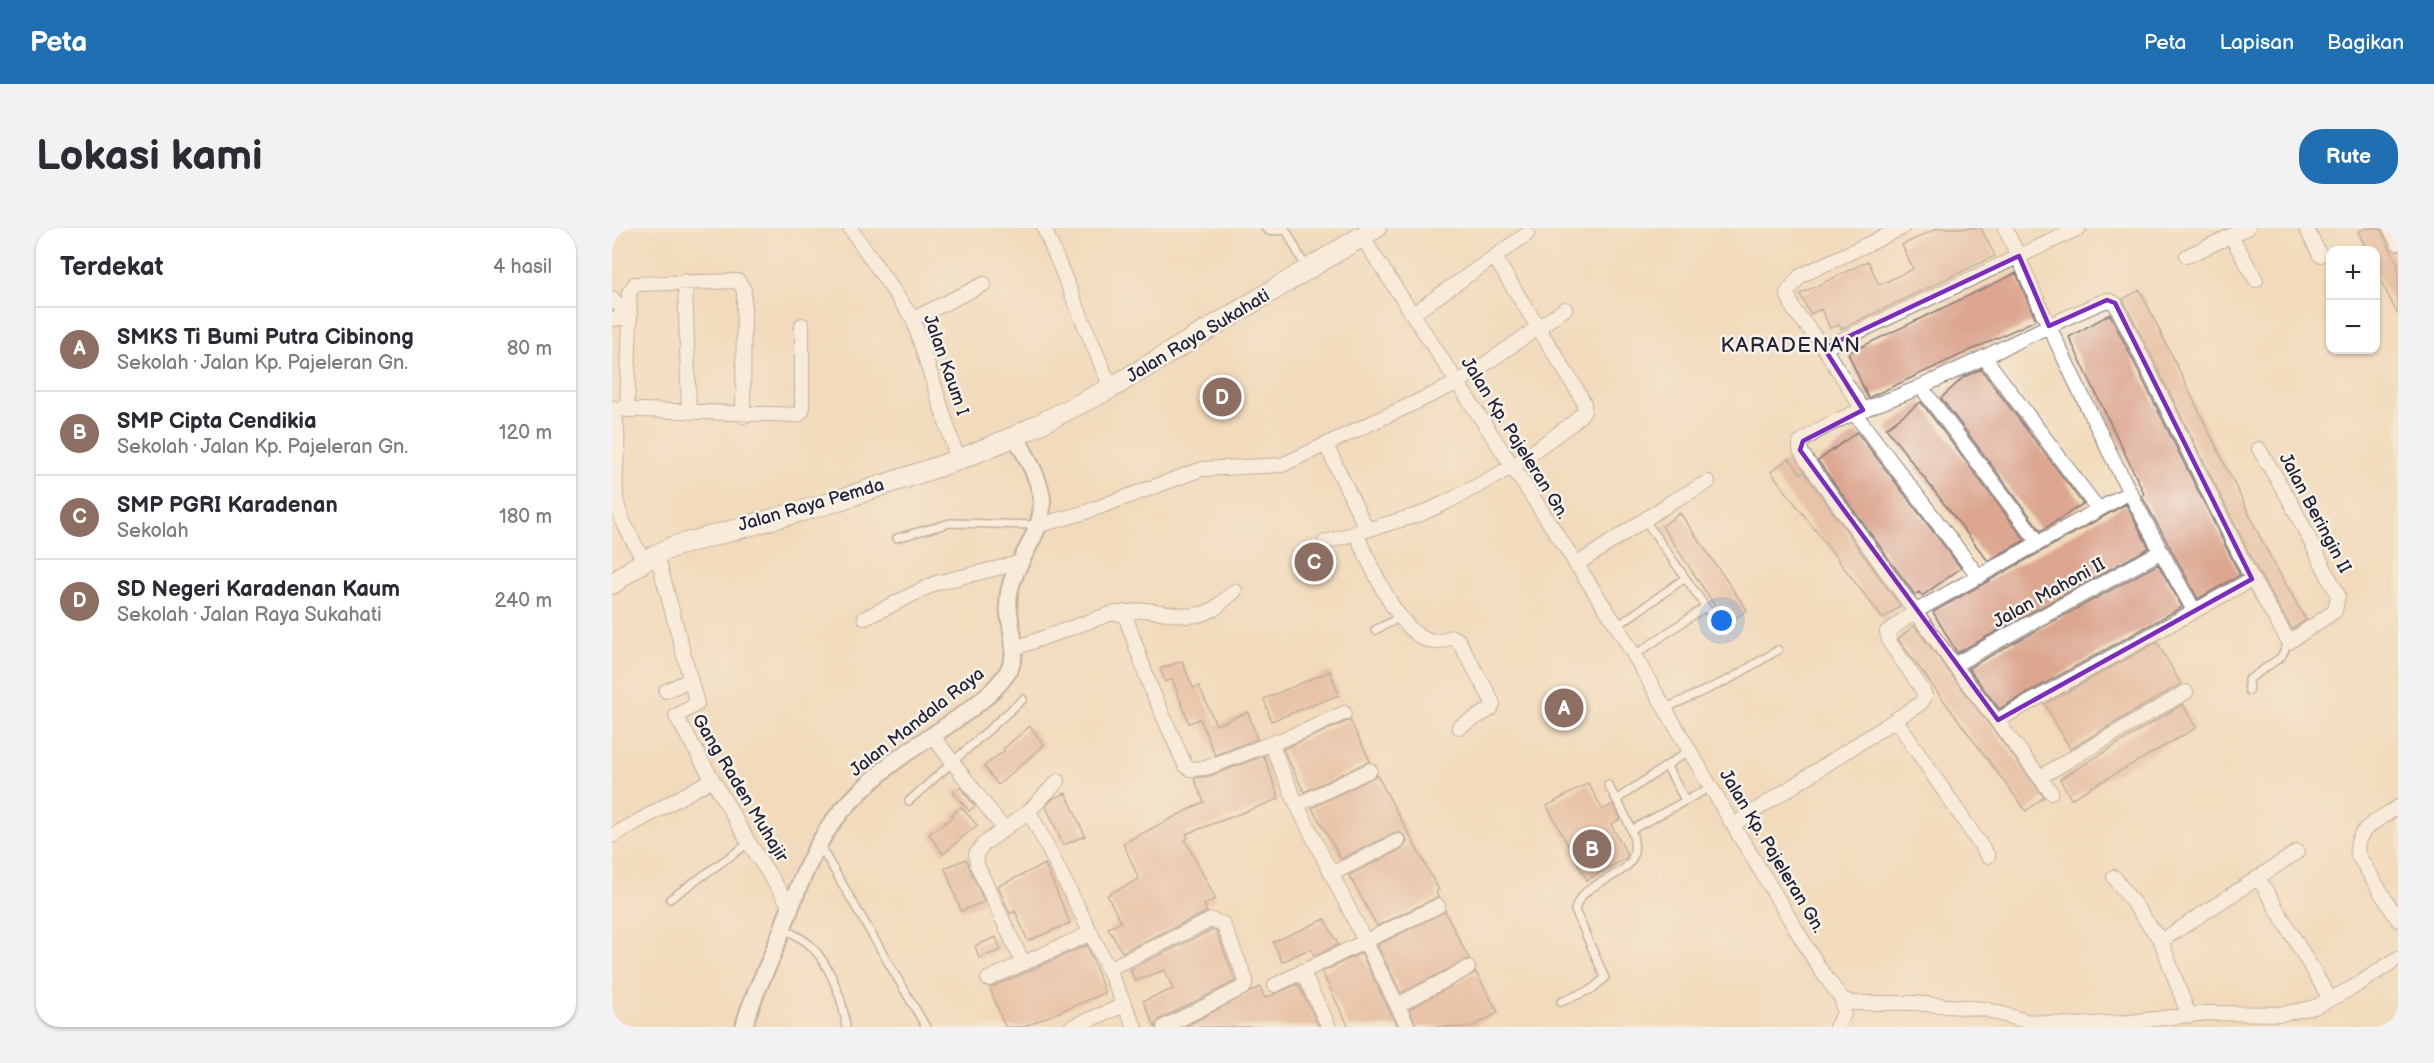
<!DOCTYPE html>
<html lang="id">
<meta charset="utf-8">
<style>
body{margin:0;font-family:"Balsamiq Sans",sans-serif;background:#f2f2f3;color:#2b2b33}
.controls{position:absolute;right:18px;top:18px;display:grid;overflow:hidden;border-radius:12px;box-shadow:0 2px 4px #0004}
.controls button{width:54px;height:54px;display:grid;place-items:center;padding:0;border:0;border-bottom:2px solid #e1e1e2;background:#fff;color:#2b2b33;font:30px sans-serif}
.you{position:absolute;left:1110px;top:393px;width:21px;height:21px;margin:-15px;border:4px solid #fff;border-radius:50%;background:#1a73e8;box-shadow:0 0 0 9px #1a73e833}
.badge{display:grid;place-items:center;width:39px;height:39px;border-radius:50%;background:#1f6fb2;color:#fff;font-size:20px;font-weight:700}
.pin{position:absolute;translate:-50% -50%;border:3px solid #fff;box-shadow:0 2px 6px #0006}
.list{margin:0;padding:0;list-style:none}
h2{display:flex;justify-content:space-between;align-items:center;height:78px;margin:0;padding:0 24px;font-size:26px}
h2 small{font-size:20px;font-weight:400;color:#7c7c81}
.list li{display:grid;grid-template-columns:39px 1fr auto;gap:18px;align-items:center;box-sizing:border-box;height:84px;padding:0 24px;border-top:2px solid #e1e1e2}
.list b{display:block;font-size:22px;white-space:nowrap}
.list p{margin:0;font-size:20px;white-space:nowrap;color:#7c7c81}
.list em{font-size:20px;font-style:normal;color:#7c7c81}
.map{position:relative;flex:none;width:1786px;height:799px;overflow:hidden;border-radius:24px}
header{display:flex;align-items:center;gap:36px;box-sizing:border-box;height:84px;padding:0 30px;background:#1f6fb2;color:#fff}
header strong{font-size:28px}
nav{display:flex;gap:33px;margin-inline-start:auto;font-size:21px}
.intro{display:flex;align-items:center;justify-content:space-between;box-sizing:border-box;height:144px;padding:0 36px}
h1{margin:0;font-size:42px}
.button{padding:15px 27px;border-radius:24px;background:#1f6fb2;color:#fff;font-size:21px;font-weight:700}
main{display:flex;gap:36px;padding:0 36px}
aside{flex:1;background:#fff;border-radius:24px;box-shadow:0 2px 4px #0004}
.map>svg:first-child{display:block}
.building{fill:#dca690}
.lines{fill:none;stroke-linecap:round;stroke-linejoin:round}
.service-casing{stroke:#8a7e7c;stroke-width:10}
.minor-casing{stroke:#8a7e7c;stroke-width:16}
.tertiary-casing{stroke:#8a7e7c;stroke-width:20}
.secondary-casing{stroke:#8a7e7c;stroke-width:22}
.service{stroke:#fff;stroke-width:7}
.minor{stroke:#fff;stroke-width:14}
.tertiary{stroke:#fff;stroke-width:16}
.secondary{stroke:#fff;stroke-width:20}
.marked{fill:none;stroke:#7b2cbf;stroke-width:4.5;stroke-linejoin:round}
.labels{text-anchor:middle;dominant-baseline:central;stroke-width:5;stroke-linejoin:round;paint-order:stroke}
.street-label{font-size:18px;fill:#22223b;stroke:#f7f3e8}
.quarter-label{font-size:21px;letter-spacing:1.5px;fill:#22223b;stroke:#f7f3e8}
</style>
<header>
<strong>Peta</strong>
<nav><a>Peta</a><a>Lapisan</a><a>Bagikan</a></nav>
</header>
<div class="intro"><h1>Lokasi kami</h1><a class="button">Rute</a></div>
<main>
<aside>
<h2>Terdekat<small>4 hasil</small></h2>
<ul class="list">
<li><span class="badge" style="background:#8d6e63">A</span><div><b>SMKS Ti Bumi Putra Cibinong</b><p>Sekolah · Jalan Kp. Pajeleran Gn.</p></div><em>80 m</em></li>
<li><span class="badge" style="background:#8d6e63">B</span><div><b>SMP Cipta Cendikia</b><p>Sekolah · Jalan Kp. Pajeleran Gn.</p></div><em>120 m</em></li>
<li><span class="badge" style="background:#8d6e63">C</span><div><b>SMP PGRI Karadenan</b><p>Sekolah</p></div><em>180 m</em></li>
<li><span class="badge" style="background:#8d6e63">D</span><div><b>SD Negeri Karadenan Kaum</b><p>Sekolah · Jalan Raya Sukahati</p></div><em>240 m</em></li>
</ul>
</aside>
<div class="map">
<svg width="1786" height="799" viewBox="0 0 1786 799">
<rect width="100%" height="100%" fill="#f7f3e8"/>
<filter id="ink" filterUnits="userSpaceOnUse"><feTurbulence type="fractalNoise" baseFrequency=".0167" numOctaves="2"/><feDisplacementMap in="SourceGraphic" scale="12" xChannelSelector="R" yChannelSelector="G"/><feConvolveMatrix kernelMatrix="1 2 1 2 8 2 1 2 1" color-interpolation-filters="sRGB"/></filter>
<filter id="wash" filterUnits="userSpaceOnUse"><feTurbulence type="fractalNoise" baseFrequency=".008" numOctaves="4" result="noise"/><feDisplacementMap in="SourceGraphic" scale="24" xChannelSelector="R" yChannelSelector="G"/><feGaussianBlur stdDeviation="1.35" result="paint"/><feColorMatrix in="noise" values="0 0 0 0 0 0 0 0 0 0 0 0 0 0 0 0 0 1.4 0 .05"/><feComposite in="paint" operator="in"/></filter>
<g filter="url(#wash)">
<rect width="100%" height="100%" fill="#f2dbbc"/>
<g id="blocks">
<!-- building -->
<path class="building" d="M1326,0h43l14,28 -154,73 -2,-4 -9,3 -9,-19 -11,5 -10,-20 68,-33 11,24 34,-16 -11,-24z
M1754,0h14l18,37v50l-22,-44v-21h-9l-9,-18z
M1404,45l20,47 -168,78 -20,-45z
M1528,62l126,259 40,71 -14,9 -32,-54 -137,-276z
M1498,86l130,261 -42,24 -56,-103 2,-2 -4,-9 -71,-148z
M1369,141l102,135 -42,27 -100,-133 23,-21z
M1309,174l104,138 -37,21 -76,-99 -26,-34z
M1245,204l104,136 -39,28 -3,-4 -4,3 -97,-134z
M1177,230l12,16 3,-2 96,134 -17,13 -112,-147z
M1514,276l23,44 -192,105 -24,-41z
M1068,285l67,97 -20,14 -65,-98z
M1546,336l24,43 -183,102 -31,-41z
M1302,397l130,172 -18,14 -128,-172z
M1545,414l24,42 -111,65 -25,-45z
M570,433l11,27 6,-2 17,39 32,-13 9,27 -42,16 -15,-36 -11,4 -17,-44 -7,3 -5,-13z
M718,443l9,24 -68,26 -7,-22z
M1571,476l13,24 -125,71 -11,-20z
M738,492l20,41 -66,31 -21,-43z
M418,498l14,19 -46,40 -14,-19 20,-15 -1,-2z
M652,528l15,43 -93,35 2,4 -3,2 31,59 -12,6 3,7 -85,40 -14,-24 13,-6 -14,-27 32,-16 -16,-36 81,-41 -10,-24 15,-2z
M765,547l62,115 -3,2 2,5 -61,29 -28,-51 53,-26 5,-7 -1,-5 -7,-5 -5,1 -53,26 -29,-51z
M976,555l15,27 10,-6 4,9 4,6 -10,5 16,30 -2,5 -38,21 -40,-74z
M348,559l15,19 -6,5 -16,-18z
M454,565l19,43 -22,9 -17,-39 8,-8z
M349,579l16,18 -34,29 -14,-20 24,-17 -2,-2z
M354,631l18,43 -23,9 -16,-43z
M433,636l25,59 -42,18 -13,-30 -5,3 -12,-28z
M833,683l24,48 -68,34 -24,-48z
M713,691l13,26 -24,11 -3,-8 -29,14 -9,-20z
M600,702l4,1 20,50 -76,38 -5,8 -12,-26 30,-12 -8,-19 -30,11 -5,-12z
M384,709l5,13 -22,8 -4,-12z
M475,717l18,48 -82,34h-18l-15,-39z
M749,725l37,74h-49l-12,-24 -15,-31z
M864,744l22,41 -27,14h-54l-8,-18z
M686,756l21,43h-135l76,-40 5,11z"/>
</g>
</g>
<g filter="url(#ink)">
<use href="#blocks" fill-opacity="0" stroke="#8a7e7c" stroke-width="1.5"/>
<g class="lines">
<defs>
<path id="service" d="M653,0l4,3 17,-1
M673,0l21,40
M1032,291l68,97
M285,310l53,-15 87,2
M1005,398l68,-48
M763,402l24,-12
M1023,427l70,-48
M1637,463l-1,-11 33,-23 8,-15
M1054,480l64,-29 48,-29
M1055,539l18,33
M1004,572l75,-51
M297,573l114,-102
M1019,602l80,-43
M208,618l106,181
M58,671l79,-56
M171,700c9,5 21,11 28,18 19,19 33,55 35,81
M949,774l31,-13 13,-11 -30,-68c8,-37 70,-27 58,-74 -4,-17 -16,-35 -25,-51"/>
<path id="minor" d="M238,0l63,91 45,141
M432,0l67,160
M1393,0c16,33 29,67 45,100 45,96 91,191 144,282
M1694,0l14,27
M1778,0l8,15
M1619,8l25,44
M750,9l255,389 116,199 87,144 22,30 11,4h61l70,6 42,12 47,4 57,-3 77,-9 75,1 33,-7 39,-20 44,-29
M1575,28l61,-28
M73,53l4,130
M0,70l18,19 -3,93
M802,85l113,-79
M0,91l18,-2 -1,-24 6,-9 103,-3 6,9 -1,126
M301,91l71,-35
M1212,120l-30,-38 -7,-17 13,-17 102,-48
M1372,129l114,152
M1309,159l118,156
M0,179c11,27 1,61 4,89 2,23 18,45 28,65
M0,181l186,6 4,-4v-86
M1251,182l-39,-62 255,-120
M1243,186l124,163
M714,217l40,83
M428,297l43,-12 119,-44 80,-4 177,-83 106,-73
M743,304c15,29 43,105 79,110 6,0 12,-3 18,-5l6,3 31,55 4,9 -2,5 -32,18
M713,314l96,-28 30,-14 61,-33 62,-45 10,-11v-8l-7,-13 -82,-132
M45,327l40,149 -21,12 73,127 42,65
M964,337l97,-64 35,-19
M512,384l26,74 35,79 5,4 16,-1 101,-38 37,-17
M253,390l71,-35 83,-20
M403,420l95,-34 36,-4 43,6 13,-2 12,-5 21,-18
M1342,437l206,-113
M54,463l24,-11
M1284,492l92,136
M1386,492l254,-141
M320,507l71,93
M659,516l26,61 111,222
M1428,549l146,-85
M1439,564l-97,-127 -147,-204 -7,-11v-7c30,-25 85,-40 120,-56 63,-27 123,-61 187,-87l8,3 137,276 37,63 46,-31 3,-16 -49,-96 -30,-50
M685,577l73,-35
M1786,579c-18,12 -46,23 -40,48l40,65
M417,583l62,122 44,94
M1121,597l188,-122 4,-7 -3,-7 -32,-46 -3,-11 29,-21 214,-119
M0,608l99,-56
M719,646l67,-33
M1502,649l47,64 28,75
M1647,651l71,120
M1549,713l136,-89
M411,735l-46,-98 -1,-11 8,-10 45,-33 29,-30
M496,741l103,-49 12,4 23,56 -2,7 -80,40
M690,743l27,56
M376,751l103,-46
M663,757l163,-79
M786,777l70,-37
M459,799l54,-22
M1224,799l8,-13 -2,-15"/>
<path id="tertiary" d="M132,799c6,-26 20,-51 30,-76 14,-36 27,-76 46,-109 16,-30 44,-55 70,-77 31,-25 94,-58 115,-89 20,-27 -1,-54 4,-83 6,-34 35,-59 33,-94 -2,-20 -17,-44 -26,-63"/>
<path id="secondary" d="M0,356l32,-23 28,-14 155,-43 131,-44 58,-24 95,-48 265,-160"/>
</defs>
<!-- service casing -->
<use href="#service" class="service-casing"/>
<!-- minor casing -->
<use href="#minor" class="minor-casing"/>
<!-- tertiary casing -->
<use href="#tertiary" class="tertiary-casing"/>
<!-- secondary casing -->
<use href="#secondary" class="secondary-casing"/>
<!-- service -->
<use href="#service" class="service"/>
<!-- minor -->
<use href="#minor" class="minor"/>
<!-- tertiary -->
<use href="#tertiary" class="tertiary"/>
<!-- secondary -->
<use href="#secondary" class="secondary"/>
</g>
</g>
<!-- marked area -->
<path d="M0 0H1786V799H0ZM1407,28l30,70 58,-26 8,3 137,276 -254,141 -198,-270 3,-9 60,-31 -39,-62z" fill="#f2dbbc" fill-opacity=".55" fill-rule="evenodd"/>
<path class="marked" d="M1407,28l30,70 58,-26 8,3 137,276 -254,141 -198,-270 3,-9 60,-31 -39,-62z"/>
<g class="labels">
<!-- street labels -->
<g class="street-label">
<text transform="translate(586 108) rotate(-31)">Jalan Raya Sukahati</text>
<text transform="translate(334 137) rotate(71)">Jalan Kaum I</text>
<text transform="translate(903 210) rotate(58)">Jalan Kp. Pajeleran Gn.</text>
<text transform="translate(199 277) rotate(-16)">Jalan Raya Pemda</text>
<text transform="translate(1703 285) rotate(62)">Jalan Beringin II</text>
<text transform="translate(1437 365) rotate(-29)">Jalan Mahoni II</text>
<text transform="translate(305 494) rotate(-38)">Jalan Mandala Raya</text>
<text transform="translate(128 560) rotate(59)">Gang Raden Muhajir</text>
<text transform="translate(1160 623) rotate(59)">Jalan Kp. Pajeleran Gn.</text>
</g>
<!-- quarter labels -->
<g class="quarter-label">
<text x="1179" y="117">KARADENAN</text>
</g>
</g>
</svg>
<div class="controls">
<button>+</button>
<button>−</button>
</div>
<div class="you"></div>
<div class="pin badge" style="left:952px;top:480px;background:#8d6e63">A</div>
<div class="pin badge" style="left:980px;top:621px;background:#8d6e63">B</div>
<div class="pin badge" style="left:702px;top:334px;background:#8d6e63">C</div>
<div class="pin badge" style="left:610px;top:169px;background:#8d6e63">D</div>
</div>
</main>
